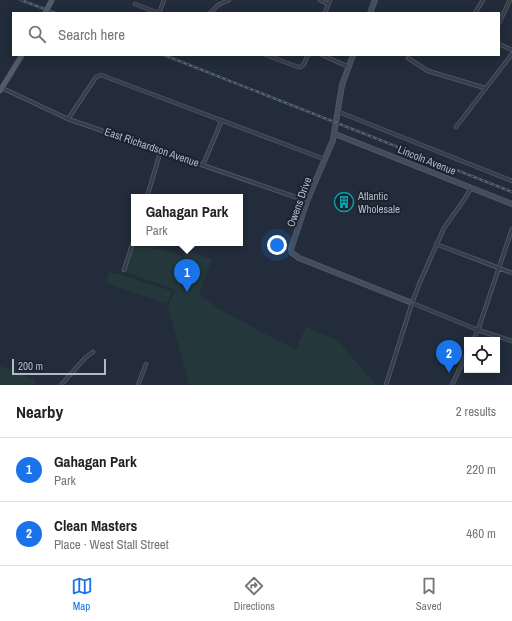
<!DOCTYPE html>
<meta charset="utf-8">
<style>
body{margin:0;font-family:"Archivo Narrow",sans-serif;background:#f6f6f6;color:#222}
.controls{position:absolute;right:12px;bottom:12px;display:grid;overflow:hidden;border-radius:0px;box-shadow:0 2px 10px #0003}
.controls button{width:36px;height:36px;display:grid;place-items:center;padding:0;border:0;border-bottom:1px solid #e0e0e0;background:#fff;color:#222;font:20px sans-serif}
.scale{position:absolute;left:12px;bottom:10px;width:94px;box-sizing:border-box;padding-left:4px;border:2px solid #b1b9c6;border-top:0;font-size:11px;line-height:14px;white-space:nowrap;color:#b1b9c6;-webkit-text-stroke:3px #1b232f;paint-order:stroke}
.you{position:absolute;left:277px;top:245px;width:14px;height:14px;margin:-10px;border:3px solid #fff;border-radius:50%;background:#1a73e8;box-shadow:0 0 0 6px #1a73e833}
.badge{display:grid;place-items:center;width:26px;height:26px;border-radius:50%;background:#1a73e8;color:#fff;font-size:13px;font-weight:700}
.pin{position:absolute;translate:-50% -33px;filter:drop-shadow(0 1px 2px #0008)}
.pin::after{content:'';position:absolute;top:21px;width:14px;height:12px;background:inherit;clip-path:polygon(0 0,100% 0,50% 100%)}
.popup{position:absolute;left:131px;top:194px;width:112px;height:52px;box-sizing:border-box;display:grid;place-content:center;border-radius:0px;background:#fff;filter:drop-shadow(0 1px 3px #0005);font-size:13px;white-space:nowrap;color:#767676}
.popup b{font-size:15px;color:#222}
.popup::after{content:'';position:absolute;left:50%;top:100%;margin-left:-8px;border:8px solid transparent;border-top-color:#fff}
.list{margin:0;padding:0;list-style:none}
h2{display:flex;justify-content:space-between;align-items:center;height:52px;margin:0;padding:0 16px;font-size:17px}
h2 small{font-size:13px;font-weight:400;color:#767676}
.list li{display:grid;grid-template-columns:26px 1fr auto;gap:12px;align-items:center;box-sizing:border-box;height:64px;padding:0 16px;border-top:1px solid #e0e0e0}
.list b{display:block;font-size:15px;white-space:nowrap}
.list p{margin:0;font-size:13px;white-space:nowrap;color:#767676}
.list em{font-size:13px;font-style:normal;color:#767676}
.icon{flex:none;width:22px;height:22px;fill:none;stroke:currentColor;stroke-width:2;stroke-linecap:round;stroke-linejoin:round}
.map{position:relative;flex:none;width:512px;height:385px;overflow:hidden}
.search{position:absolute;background:#fff;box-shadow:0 2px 10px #0003;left:12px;right:12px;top:12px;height:44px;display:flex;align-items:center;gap:10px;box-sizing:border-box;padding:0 14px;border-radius:0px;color:#767676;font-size:15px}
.sheet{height:180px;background:#fff}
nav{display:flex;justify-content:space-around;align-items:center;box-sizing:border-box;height:56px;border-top:1px solid #e0e0e0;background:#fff;font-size:11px;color:#767676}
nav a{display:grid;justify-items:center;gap:2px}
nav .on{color:#1a73e8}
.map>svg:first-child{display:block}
.green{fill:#24383b}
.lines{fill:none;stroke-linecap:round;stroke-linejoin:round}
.street-casing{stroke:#545c68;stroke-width:4.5}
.secondary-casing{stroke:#545c68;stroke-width:6}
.street{stroke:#363e4a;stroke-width:3}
.secondary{stroke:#444d5d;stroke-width:4.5}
.rail-casing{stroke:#576271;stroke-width:2.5}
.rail{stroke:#1b232f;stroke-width:1;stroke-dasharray:3;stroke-linecap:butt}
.primary-bridge-casing{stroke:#3f4753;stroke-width:6;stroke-linecap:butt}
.primary-bridge{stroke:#535d6a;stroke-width:5}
.labels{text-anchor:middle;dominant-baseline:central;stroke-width:4;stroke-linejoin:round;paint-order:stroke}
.street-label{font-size:11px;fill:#b1b9c6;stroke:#1b232f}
.poi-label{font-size:11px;fill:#b1b9c6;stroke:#1b232f;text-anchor:start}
</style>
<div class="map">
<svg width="512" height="385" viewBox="0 0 512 385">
<rect width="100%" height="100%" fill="#222c3a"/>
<!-- green -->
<path class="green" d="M134,243h21l-1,4 28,9 4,-5 26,8 -13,36 20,14 77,41 10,-23 32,14 38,44h-187l-21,-79 7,-16 -52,-19z
M109,272l9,2 54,17 -5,13 -61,-21z
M0,366l36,14 -2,5h-34z"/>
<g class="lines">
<defs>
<path id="street" d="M320,0l8,4
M135,4l23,9
M159,13l5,-13
M210,13l8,-8 11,-5
M325,13l5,-13
M475,13l8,-13
M499,23l11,-23
M499,44l13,6
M266,55l32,12h3l3,-3 4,-9
M322,55l27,12
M408,58l20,13 57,17
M2,88l66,31 239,82
M339,112l173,69
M68,119l28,-42 5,-2 223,84
M456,127l56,-73
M203,165l19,-45
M147,197l14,-47
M436,244l76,29
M124,270l10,-31
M412,303l66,27 34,11
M473,340l5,-10 34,-101
M61,385l24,-27 8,-6
M138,385l8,-21
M386,385l26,-82 8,-21 24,-54 20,-28 7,-12
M452,385l15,-32"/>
<path id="secondary" d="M370,13l5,-13
M353,55l-11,30 -9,55 -26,61 -16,48 1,4 7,5 113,45
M335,134l177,70"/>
</defs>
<!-- street casing -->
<use href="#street" class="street-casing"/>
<!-- secondary casing -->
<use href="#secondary" class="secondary-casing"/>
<!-- street -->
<use href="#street" class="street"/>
<!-- secondary -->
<use href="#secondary" class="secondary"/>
<defs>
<path id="rail" d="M21,0l34,13
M164,55l348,137"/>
</defs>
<!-- rail casing -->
<use href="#rail" class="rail-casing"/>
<!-- rail -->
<use href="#rail" class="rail"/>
<defs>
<path id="primary-bridge" d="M45,13l7,-13
M0,91l22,-36"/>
</defs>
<!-- primary-bridge casing -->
<use href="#primary-bridge" class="primary-bridge-casing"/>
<!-- primary-bridge -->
<use href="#primary-bridge" class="primary-bridge"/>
</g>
<!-- icons -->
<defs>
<symbol id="building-ring" viewBox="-11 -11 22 22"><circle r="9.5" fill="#1b232f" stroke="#0f9aa8" stroke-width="1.5"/><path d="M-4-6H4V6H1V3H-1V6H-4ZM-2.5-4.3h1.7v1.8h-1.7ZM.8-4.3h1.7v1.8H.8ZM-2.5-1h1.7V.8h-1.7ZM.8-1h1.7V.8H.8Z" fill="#0f9aa8"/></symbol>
</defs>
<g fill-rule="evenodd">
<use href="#building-ring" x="333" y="191" width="22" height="22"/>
</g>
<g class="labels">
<!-- street labels -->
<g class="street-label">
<text transform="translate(152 147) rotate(19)">East Richardson Avenue</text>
<text transform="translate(427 160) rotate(22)">Lincoln Avenue</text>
<text transform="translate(299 202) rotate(-70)">Owens Drive</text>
</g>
<!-- poi labels -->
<g class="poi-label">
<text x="358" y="196">Atlantic<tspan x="358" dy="13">Wholesale</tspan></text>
</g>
</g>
</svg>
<div class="controls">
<button><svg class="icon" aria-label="locate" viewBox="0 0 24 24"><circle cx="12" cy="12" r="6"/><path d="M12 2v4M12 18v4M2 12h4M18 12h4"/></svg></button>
</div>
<div class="scale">200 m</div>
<div class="you"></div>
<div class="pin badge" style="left:187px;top:292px">1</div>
<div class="popup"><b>Gahagan Park</b>Park</div>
<div class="pin badge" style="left:449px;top:373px">2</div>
<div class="search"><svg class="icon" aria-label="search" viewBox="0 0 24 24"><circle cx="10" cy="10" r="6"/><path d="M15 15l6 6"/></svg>Search here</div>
</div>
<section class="sheet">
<h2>Nearby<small>2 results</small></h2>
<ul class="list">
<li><span class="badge">1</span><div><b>Gahagan Park</b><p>Park</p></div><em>220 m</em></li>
<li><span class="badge">2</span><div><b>Clean Masters</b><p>Place · West Stall Street</p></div><em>460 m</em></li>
</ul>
</section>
<nav>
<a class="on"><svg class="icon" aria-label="map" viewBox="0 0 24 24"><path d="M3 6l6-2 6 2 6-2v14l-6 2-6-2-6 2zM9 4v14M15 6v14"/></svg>Map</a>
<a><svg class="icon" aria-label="directions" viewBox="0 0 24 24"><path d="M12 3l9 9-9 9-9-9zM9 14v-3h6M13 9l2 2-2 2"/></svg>Directions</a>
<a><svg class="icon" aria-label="saved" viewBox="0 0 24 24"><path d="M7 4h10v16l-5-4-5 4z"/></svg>Saved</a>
</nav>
